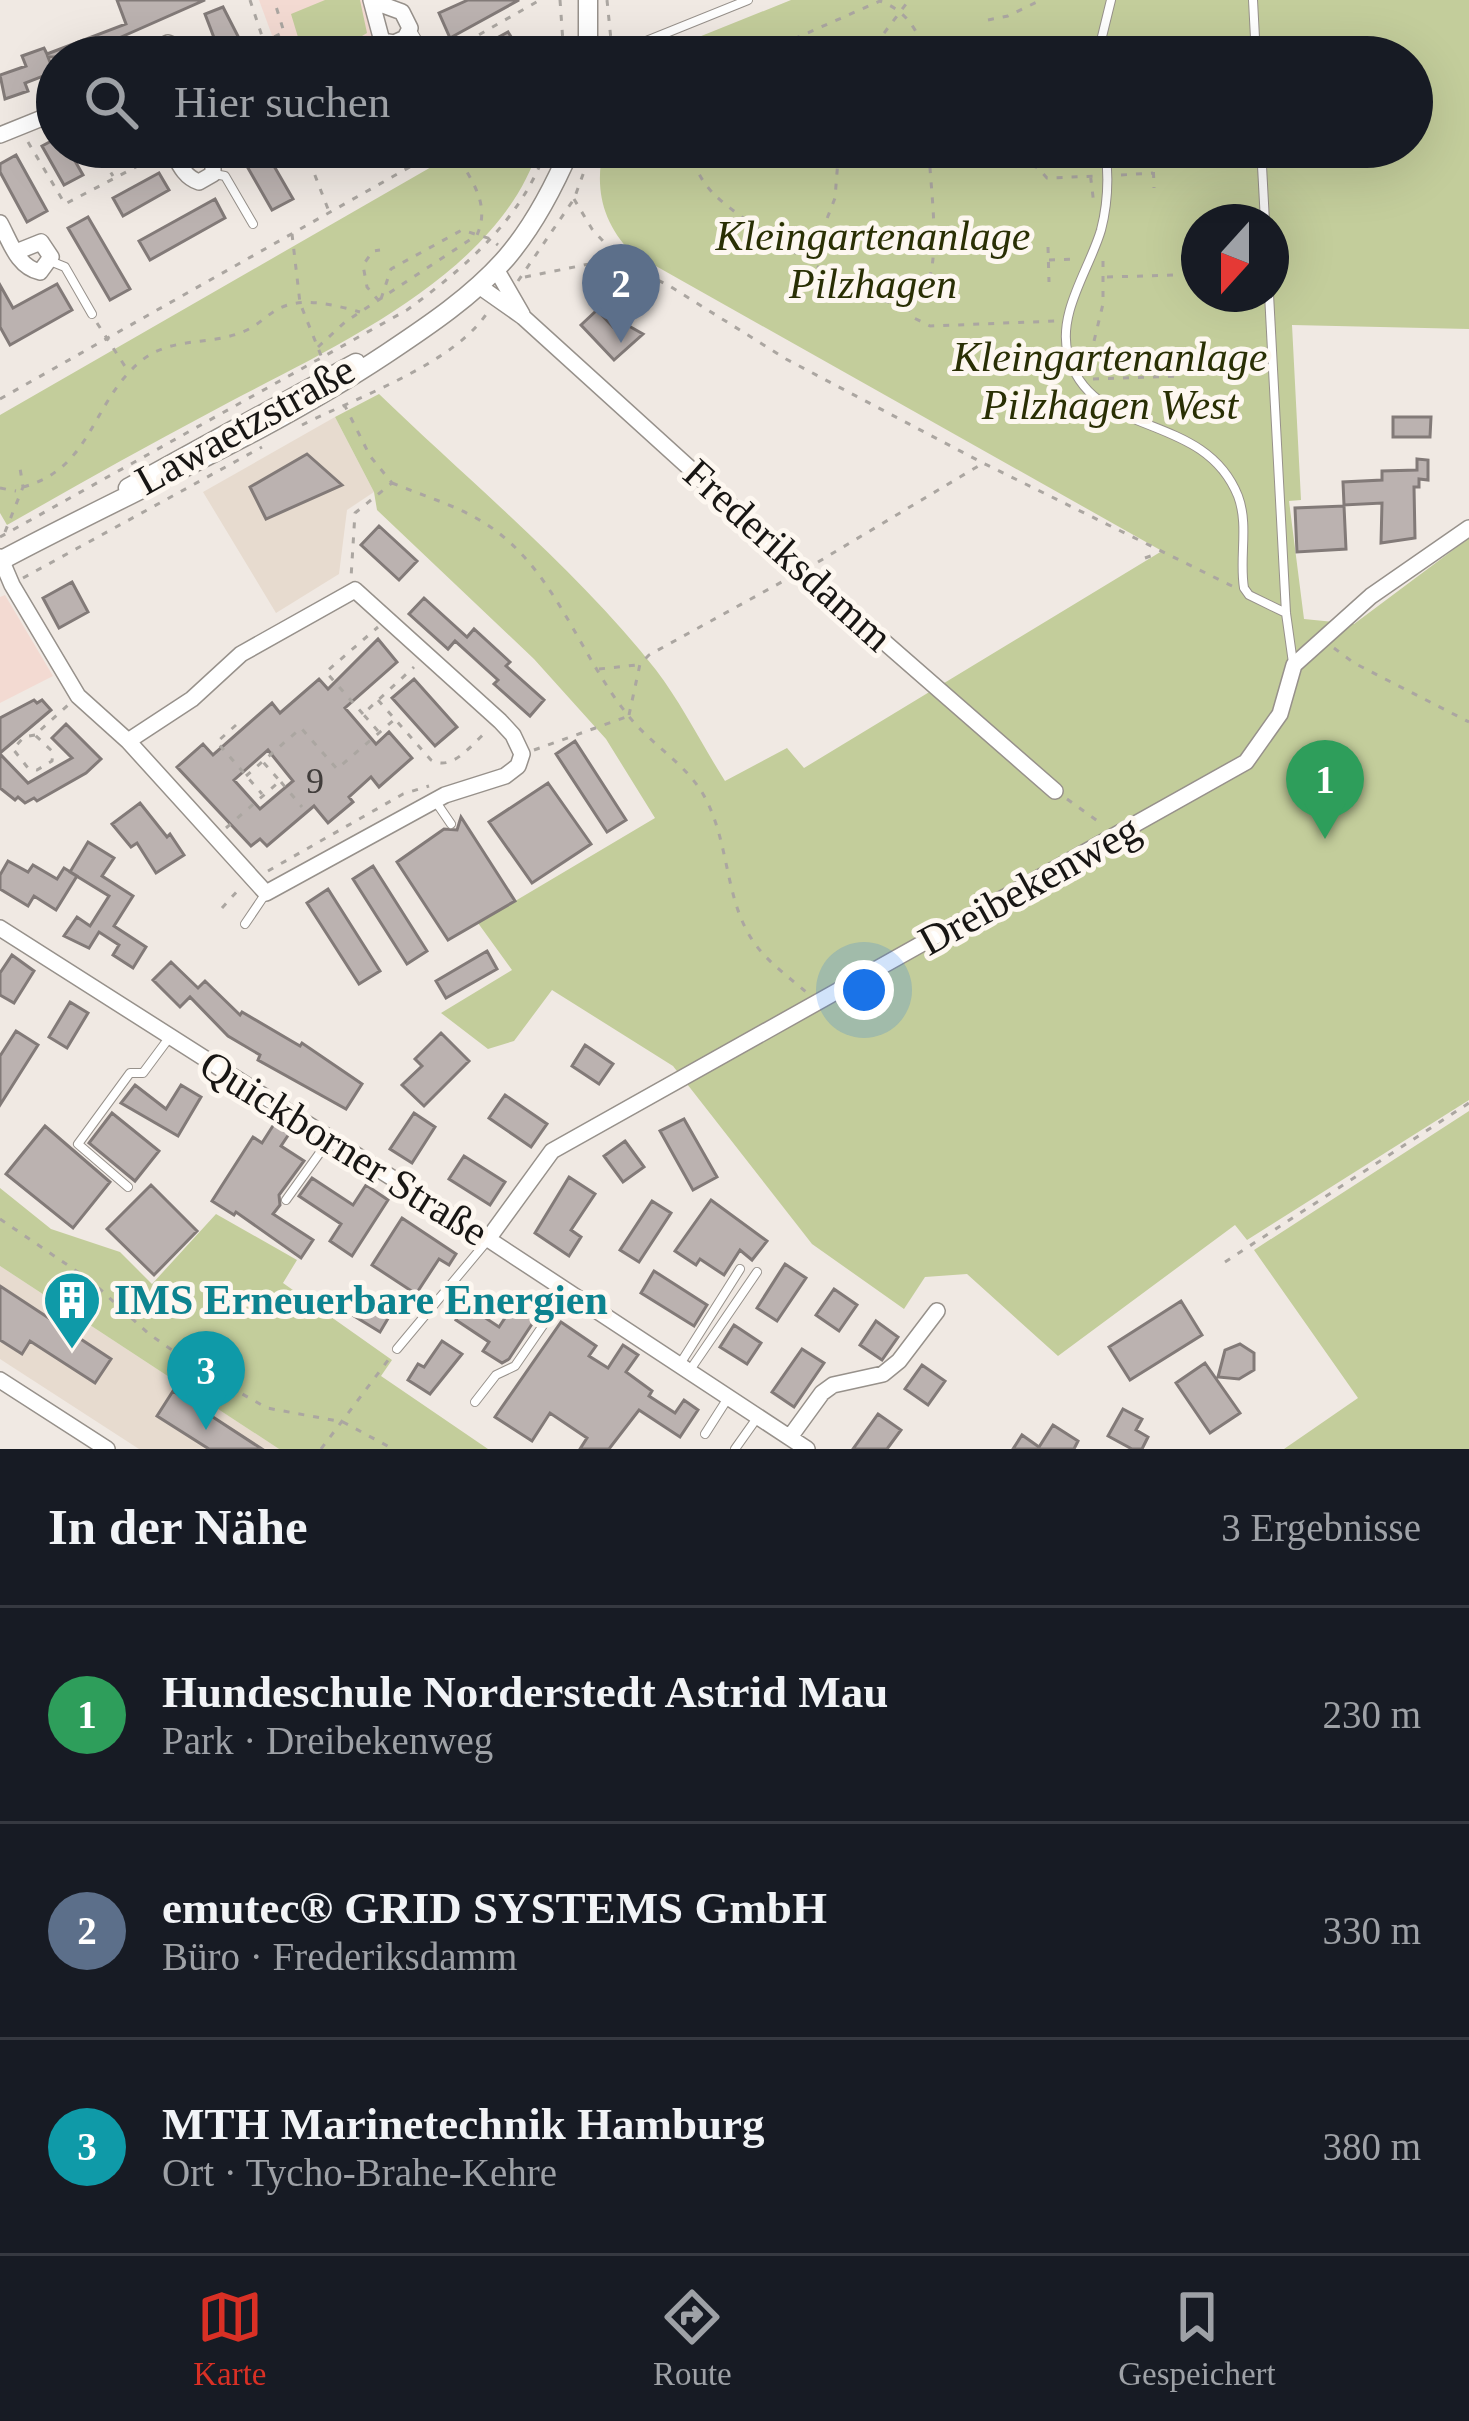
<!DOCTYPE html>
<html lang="de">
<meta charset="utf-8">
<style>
body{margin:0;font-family:Georgia,serif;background:#242831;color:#f1f3f6}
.compass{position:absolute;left:1181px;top:204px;width:108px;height:108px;border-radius:50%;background:#171b24;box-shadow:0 12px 48px #0002;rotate:201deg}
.you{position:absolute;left:864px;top:990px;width:42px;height:42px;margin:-30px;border:9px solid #fff;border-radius:50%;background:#1a73e8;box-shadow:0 0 0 18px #1a73e833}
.badge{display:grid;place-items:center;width:78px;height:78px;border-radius:50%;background:#d93025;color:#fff;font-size:39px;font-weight:700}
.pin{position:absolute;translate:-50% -99px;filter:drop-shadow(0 3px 6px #0008)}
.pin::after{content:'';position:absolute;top:63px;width:42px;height:36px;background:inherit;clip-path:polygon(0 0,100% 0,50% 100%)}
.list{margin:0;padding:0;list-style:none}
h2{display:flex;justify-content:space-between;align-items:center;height:156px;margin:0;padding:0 48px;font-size:51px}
h2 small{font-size:39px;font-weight:400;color:#9ea1a6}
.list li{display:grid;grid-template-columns:78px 1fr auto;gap:36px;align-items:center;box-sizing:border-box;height:216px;padding:0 48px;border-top:3px solid #363941}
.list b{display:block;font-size:45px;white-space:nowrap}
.list p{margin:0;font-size:39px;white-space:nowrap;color:#9ea1a6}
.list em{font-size:39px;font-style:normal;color:#9ea1a6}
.icon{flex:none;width:66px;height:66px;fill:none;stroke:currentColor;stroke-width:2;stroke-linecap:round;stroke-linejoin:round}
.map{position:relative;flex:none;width:1469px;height:1449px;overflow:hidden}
.search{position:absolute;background:#171b24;box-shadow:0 12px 48px #0002;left:36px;right:36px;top:36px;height:132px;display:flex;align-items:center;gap:30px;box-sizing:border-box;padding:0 42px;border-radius:66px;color:#9ea1a6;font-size:45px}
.sheet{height:804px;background:#171b24}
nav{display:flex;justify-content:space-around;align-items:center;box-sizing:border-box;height:168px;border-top:3px solid #363941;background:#171b24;font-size:33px;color:#9ea1a6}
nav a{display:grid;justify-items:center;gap:6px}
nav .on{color:#d93025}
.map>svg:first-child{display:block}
.built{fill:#e7dbcf}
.education{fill:#f3dad2}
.green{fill:#c3cd9b;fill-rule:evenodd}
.building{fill:#bbb2b0;stroke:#827a78;stroke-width:3;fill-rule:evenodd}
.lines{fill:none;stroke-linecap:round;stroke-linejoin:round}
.service-casing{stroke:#97918b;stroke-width:10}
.minor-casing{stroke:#97918b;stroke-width:18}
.tertiary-casing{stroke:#97918b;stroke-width:21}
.path{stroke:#aba6a1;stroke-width:3;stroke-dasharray:6 9;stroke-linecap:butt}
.service{stroke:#fff;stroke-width:8}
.minor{stroke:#fff;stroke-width:15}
.tertiary{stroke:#fff;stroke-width:18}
.labels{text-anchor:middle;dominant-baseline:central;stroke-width:10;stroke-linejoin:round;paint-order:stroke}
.number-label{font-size:36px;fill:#413d3b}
.park-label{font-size:42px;font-style:italic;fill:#292f04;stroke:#fdf7f0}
.street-label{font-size:42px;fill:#181614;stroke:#fdf7f0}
.culture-label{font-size:42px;font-weight:bold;fill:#0d838f;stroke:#fdf7f0;text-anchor:start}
</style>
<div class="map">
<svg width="1469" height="1449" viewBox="0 0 1469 1449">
<rect width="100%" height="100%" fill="#f0e9e3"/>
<!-- built -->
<path class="built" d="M335,417l39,75 -27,18 -8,64 -63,39 -73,-121z
M0,1266l279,183h-140l-139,-90z"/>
<!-- education -->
<path class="education" d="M259,0h104l10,36 -37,21h-56z
M5,595l48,81 -53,27v-106z"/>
<!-- green -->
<path class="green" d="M325,0h35l7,33 -40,24h-23l-13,-43z
M791,0h678v329l-177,-4 9,175 -12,1 15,118 50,5 115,-86v562l-222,140 -12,-15 -177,131 -91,-82 -42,3 -21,32 -92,-65 -139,-178 -121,-76 -38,51 -26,8 -47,-36 71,-43 -34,-47 177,-105 -49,-79 -72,-80 -157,-149 -3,-18 -39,-75 44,-23c89,86 201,179 277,276 26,34 46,75 69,111l62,-33 17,20 358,-217 -531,-299c-29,-30 -37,-65 -27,-105h808v-90h-763zM1199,222h72v72h-72z
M466,147h73c-41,132 -218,205 -330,266 -68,36 -135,74 -202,112l-7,-12v-98z
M1469,1111v338h-185l74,-51 -104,-148z
M0,1188l51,41 69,23 32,32 64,-70 81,46 -14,23 109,77 -11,16 107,73h-209l-279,-183z"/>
<!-- building -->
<path class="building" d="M117,0h88l-86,38 4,13 -17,6h-58l6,15 -29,11 3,8 -23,8 -5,-24 26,-9 -4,-10 22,-8 3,6 79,-30z
M468,0h51l-69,38 -11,-25z
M223,7l20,39 -22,10 -16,-42z
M508,32l16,25h-63l23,-12z
M57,138v9h10l16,28 -19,10 -22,-39z
M236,147h27l30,52 -21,11z
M16,155l31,56 -20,11 -27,-50v-8z
M159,173l10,17 -46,26 -10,-18z
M215,199l10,19 -75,42 -11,-19z
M88,217l42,72 -20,11 -42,-72z
M57,284l15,26 -62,35 -10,-18v-42l13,23z
M597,310l16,17 7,-6 23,13 -29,26 -33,-35z
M1393,417h38l-1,20h-37z
M307,454l35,31 -76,34 -16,-32z
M1417,459l11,1v20l-9,-1v8h-5l1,51 -34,5 1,-40 -38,2 -1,-23 39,-2v-9l35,-1z
M1344,506l2,43 -49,3 -2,-44z
M379,526l38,35 -18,19 -38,-35z
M72,582l16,30 -29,16 -16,-30z
M424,598l43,39 7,-8 36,33 -4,4 38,34 -14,16 -36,-32 4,-4 -43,-39 -7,8 -39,-35z
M378,639l19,23 -52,46 31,36 13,-12 23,26 -33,29 -8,-10 -22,20 4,5 -25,21 -14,-17 -47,40 -7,-7 -9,7 -74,-79 26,-23 10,11 59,-52 8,10 39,-34 9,10zM268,750l25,31 -33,28 -26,-29z
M414,679l43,48 -22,19 -43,-48z
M34,700l3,3 5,-3 9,10 -51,43v-35z
M66,724l35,35 -15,14 -49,28 -3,-3 -9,5 -7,-6 -3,3 -15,-12v-34l28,29 44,-25 -20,-20z
M575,741l51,79 -19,12 -51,-78z
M548,783l43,61 -59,39 -43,-61z
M140,803l27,34 3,-3 14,21 -28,18 -19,-30 -6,4 -19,-23z
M461,817l54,84 -67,39 -51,-78 47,-33 13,1z
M88,842l26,16 -12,18 31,20 -19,30 32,21 -13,21 -20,-13 6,-10 -20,-13 -10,16 -25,-12 13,-19 13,9 19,-30 -39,-24z
M8,861l20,11 5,-7 24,14 7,-11 13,8 -21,34 -22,-14 -6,10 -28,-17v-14z
M373,866l54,85 -20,13 -54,-85z
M328,889l52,82 -21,13 -52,-81z
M487,951l10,18 -51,29 -10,-17z
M12,955l22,16 -20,32 -14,-8v-22z
M171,962l27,26 7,-7 35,34 2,-3 58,34 2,-3 60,41 -16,25 -88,-49 2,-5 -32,-19 -38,-39 -10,10 -27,-27z
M70,1002l18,11 -21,35 -18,-11z
M16,1031l22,14 -38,60v-49z
M441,1033l28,28 -45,45 -22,-21 20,-19 -7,-7z
M585,1045l28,19 -14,20 -27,-18z
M135,1085l31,24 15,-24 20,12 -23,39 -57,-33z
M505,1095l42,29 -16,23 -42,-29z
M112,1113l47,38 -24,30 -46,-38z
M414,1113l21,14 -23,36 -22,-14z
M684,1119l33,58 -24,13 -33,-59z
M276,1121l15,10 -10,15 23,15 -25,34 1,10 -7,9 40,26 -12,18 -65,-46 -2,3 -22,-14 41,-64 9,6z
M45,1126l65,56 -37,46 -67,-54z
M625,1141l19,26 -21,15 -19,-26z
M464,1156l41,26 -15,23 -41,-26z
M569,1177l26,17 -24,36 10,7 -12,19 -34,-23z
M312,1178l41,27 13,-20 22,15 -36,56 -22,-15 11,-17 -42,-28z
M151,1185l46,46 -43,44 -47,-46z
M711,1200l56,41 -15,19 -12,-10 -16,25 -24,-16 -4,6 -21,-14z
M652,1201l19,12 -32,49 -19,-12z
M402,1218l54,36 -7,11 -10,-6 -23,35 -44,-29z
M785,1264l21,14 -29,43 -20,-13z
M654,1271l53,34 -13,21 -53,-33z
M0,1286l111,73 -16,24 -65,-42 -8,13 -22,-14z
M834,1289l23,16 -18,26 -23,-16z
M367,1294l26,16 -13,22 -26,-16z
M1181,1301l21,34 -72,45 -21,-33z
M514,1304l22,14 -27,41 -7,4 -19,-12 6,-9 -33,-22 10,-15 33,22z
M876,1321l22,16 -16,23 -22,-15z
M561,1322l35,24 -7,10 19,12 15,-23 15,10 -12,17 26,19 -3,5 26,17 9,-13 14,10 -18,27 -41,-27 -30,39h-29l7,-11 -37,-25 -18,28 -37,-24z
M734,1325l27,18 -14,21 -27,-17z
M442,1341l20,13 -32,40 -22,-14 10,-16 6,3z
M1240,1344l14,9v17l-15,9 -21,-2 7,-27z
M802,1349l22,14 -30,44 -22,-15z
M1205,1363l35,50 -30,20 -34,-50z
M922,1365l23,16 -17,24 -23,-16z
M173,1391l89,58h-53l-52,-33z
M1123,1409l19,10 -6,11 12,7 -6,12h-10l-24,-13z
M878,1414l23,16 -14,19h-34z
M1053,1425l25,16 -4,8h-61l9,-14 17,12z"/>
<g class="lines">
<defs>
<path id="service" d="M1253,0l3,57
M411,29l17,28
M590,54l34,-4 124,-50
M351,57l31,-16
M1097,57l14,-57
M1105,147c4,28 3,56 -4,83 -11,38 -44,83 -33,124 22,86 135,55 170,142 11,29 1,62 6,92l5,7 37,18
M1261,147l4,75
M214,174l11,2 28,48
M50,261l15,6 27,47
M1269,294l17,319 7,50
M436,802l15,22
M245,924l21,-31
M128,1187l-50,-43 52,-71h13l26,-35
M286,1200l43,-60
M397,1349l91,-109
M680,1364l60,-95
M690,1370l67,-98
M475,1402l21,-27 19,-9 51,-74
M705,1434l23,-36
M735,1449l22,-31"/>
<path id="minor" d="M371,0l11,41 12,2 11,-5 5,-10 -8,-16 -30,-11
M153,57l4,-8 11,-6 12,5 3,9
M0,135l57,-23
M170,147c8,14 13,30 29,35l14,-8v-13l-12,-11 -24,10
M0,223c10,18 17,44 40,49l11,-15 -10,-15 -25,10
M496,269l26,45
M479,286l44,31 280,254 252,220
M0,557l12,28 66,111 50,45 138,152 179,-98 60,-19 13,-10 4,-12 -9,-19 -13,-14 -145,-131 -114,64 -49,45 -64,42
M0,928l488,311 319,210
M488,1239l64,-88 694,-389 34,-48 14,-49 77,-69 98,-68
M0,1380l107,69
M790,1437l32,-44 11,-8 50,-11 16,-13 38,-50"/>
<path id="tertiary" d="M588,0v57
M128,488l228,-125
M0,561c129,-69 264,-126 386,-207 42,-28 87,-58 121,-97 28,-33 47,-70 64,-110"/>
</defs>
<!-- service casing -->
<use href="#service" class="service-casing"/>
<!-- minor casing -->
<use href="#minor" class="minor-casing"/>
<!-- tertiary casing -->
<use href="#tertiary" class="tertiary-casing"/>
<!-- path -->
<path class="path" d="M250,0l19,57
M560,0l4,57
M607,0l4,40
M988,20l20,-4 33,-16
M1051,42v15
M1113,45v12
M234,57l50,-25 -10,-32
M440,57l100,-57
M753,57l127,-56c25,9 40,30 45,56
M866,57l43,-57
M28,142l37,62 92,-48
M95,147l18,29
M304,147l24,62
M688,147c6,18 13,35 27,48 24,25 151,107 183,109 9,1 18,-2 24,-10 22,-29 7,-111 7,-147
M1087,147l7,58
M1153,157l1,31
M1018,159l20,9 9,10 52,-2
M1121,175l32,-2
M574,199l18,30 32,35 44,21 118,74 197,104 249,123
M292,234l8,69 22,55
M1048,247l1,35
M811,260l24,-62 4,-51
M1049,260l28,-1
M525,277l74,-15 23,2
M1107,277l70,-2
M518,281l56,-82 19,-52
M381,299l10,-30 71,-39 29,9 7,6
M379,301l-12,-14 -4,-22 10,-14 7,-1
M907,306l7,12 16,8 126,-5
M97,323l31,48
M318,347l27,-25 132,-87c15,-33 -9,-59 -25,-88
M1087,370l16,-66v-48
M1093,379l88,-3
M0,399l445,-252
M344,404l26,52 22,27 -37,30 -4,65
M302,425c55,-28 158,-63 188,-117
M392,483c37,15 77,26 108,51 58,46 82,124 127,180 22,29 57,48 76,80 27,47 21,104 50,147 13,20 36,36 53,51
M23,487c70,-19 68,-85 118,-126 32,-26 70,-14 106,-31 11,-5 20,-15 31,-21 24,-13 57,-4 82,3
M0,488l16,3
M5,532l18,-45 -3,-19
M0,537l407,-227c59,-43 116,-92 140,-163
M1145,558l14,-5
M818,562l162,-97
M23,578l239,-131
M1334,648l20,15 115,59
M599,669l38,-4
M378,700l53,60c21,12 39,-14 55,-28
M363,714l-37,-42 52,-45
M629,715l11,-51 9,-9 140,-77
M236,725l-19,17 45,52
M378,731l-15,-17 51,-47
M35,735l-11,2 -11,12 15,19 9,2 15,-9 1,-9 -18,-17 33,-30
M534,750l92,-33
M246,776l55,-48 36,41 58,-50
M281,782l21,25
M1067,799l36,26
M226,828l54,-47 -17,-19
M268,871l135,-77 26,-8
M222,908l18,-20
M0,1219l91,62 58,53 56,39 62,35 76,14 50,27
M1225,1262l244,-159
M321,1449l71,-94"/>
<!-- service -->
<use href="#service" class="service"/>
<!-- minor -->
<use href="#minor" class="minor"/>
<!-- tertiary -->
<use href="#tertiary" class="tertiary"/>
</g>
<!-- icons -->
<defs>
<symbol id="building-pin" viewBox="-11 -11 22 30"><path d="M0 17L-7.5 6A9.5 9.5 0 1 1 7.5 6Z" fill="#0f9aa8" stroke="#fdf7f0"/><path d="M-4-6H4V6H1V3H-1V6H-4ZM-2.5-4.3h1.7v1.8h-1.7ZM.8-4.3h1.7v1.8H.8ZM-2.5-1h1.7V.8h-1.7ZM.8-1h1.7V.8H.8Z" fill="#fff"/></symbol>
</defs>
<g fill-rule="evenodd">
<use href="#building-pin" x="39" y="1267" width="66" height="90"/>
</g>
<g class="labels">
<!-- number labels -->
<g class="number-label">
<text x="315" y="781">9</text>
</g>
<!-- park labels -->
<g class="park-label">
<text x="873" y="236">Kleingartenanlage<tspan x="873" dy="48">Pilzhagen</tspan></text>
<text x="1110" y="357">Kleingartenanlage<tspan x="1110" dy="48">Pilzhagen West</tspan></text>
</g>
<!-- street labels -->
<g class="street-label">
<text transform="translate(245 425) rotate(-29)">Lawaetzstraße</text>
<text transform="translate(788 555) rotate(42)">Frederiksdamm</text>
<text transform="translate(1029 885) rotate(-29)">Dreibekenweg</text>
<text transform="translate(344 1148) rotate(32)">Quickborner Straße</text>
</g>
<!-- culture labels -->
<g class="culture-label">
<text x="114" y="1300">IMS Erneuerbare Energien</text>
</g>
</g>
</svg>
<svg class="compass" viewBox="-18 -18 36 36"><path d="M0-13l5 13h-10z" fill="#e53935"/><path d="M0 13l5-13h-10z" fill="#9ea1a6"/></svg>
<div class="you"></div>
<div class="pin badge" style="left:1325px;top:839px;background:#2e9e5b">1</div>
<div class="pin badge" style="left:621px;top:343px;background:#5c6f8a">2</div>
<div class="pin badge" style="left:206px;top:1430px;background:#0f9aa8">3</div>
<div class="search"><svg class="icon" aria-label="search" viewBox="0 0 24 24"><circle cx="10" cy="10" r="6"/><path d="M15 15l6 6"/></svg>Hier suchen</div>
</div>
<section class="sheet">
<h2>In der Nähe<small>3 Ergebnisse</small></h2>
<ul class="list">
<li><span class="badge" style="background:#2e9e5b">1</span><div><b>Hundeschule Norderstedt Astrid Mau</b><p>Park · Dreibekenweg</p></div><em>230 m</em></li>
<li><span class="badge" style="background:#5c6f8a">2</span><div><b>emutec® GRID SYSTEMS GmbH</b><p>Büro · Frederiksdamm</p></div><em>330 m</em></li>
<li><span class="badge" style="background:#0f9aa8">3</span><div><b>MTH Marinetechnik Hamburg</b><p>Ort · Tycho-Brahe-Kehre</p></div><em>380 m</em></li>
</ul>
</section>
<nav>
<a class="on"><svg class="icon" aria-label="map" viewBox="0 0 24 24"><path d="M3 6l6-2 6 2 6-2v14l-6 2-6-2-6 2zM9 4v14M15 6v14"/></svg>Karte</a>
<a><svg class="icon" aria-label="directions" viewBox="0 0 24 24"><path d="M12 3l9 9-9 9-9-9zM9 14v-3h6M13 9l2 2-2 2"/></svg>Route</a>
<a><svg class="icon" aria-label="saved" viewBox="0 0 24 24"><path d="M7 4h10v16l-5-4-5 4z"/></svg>Gespeichert</a>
</nav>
